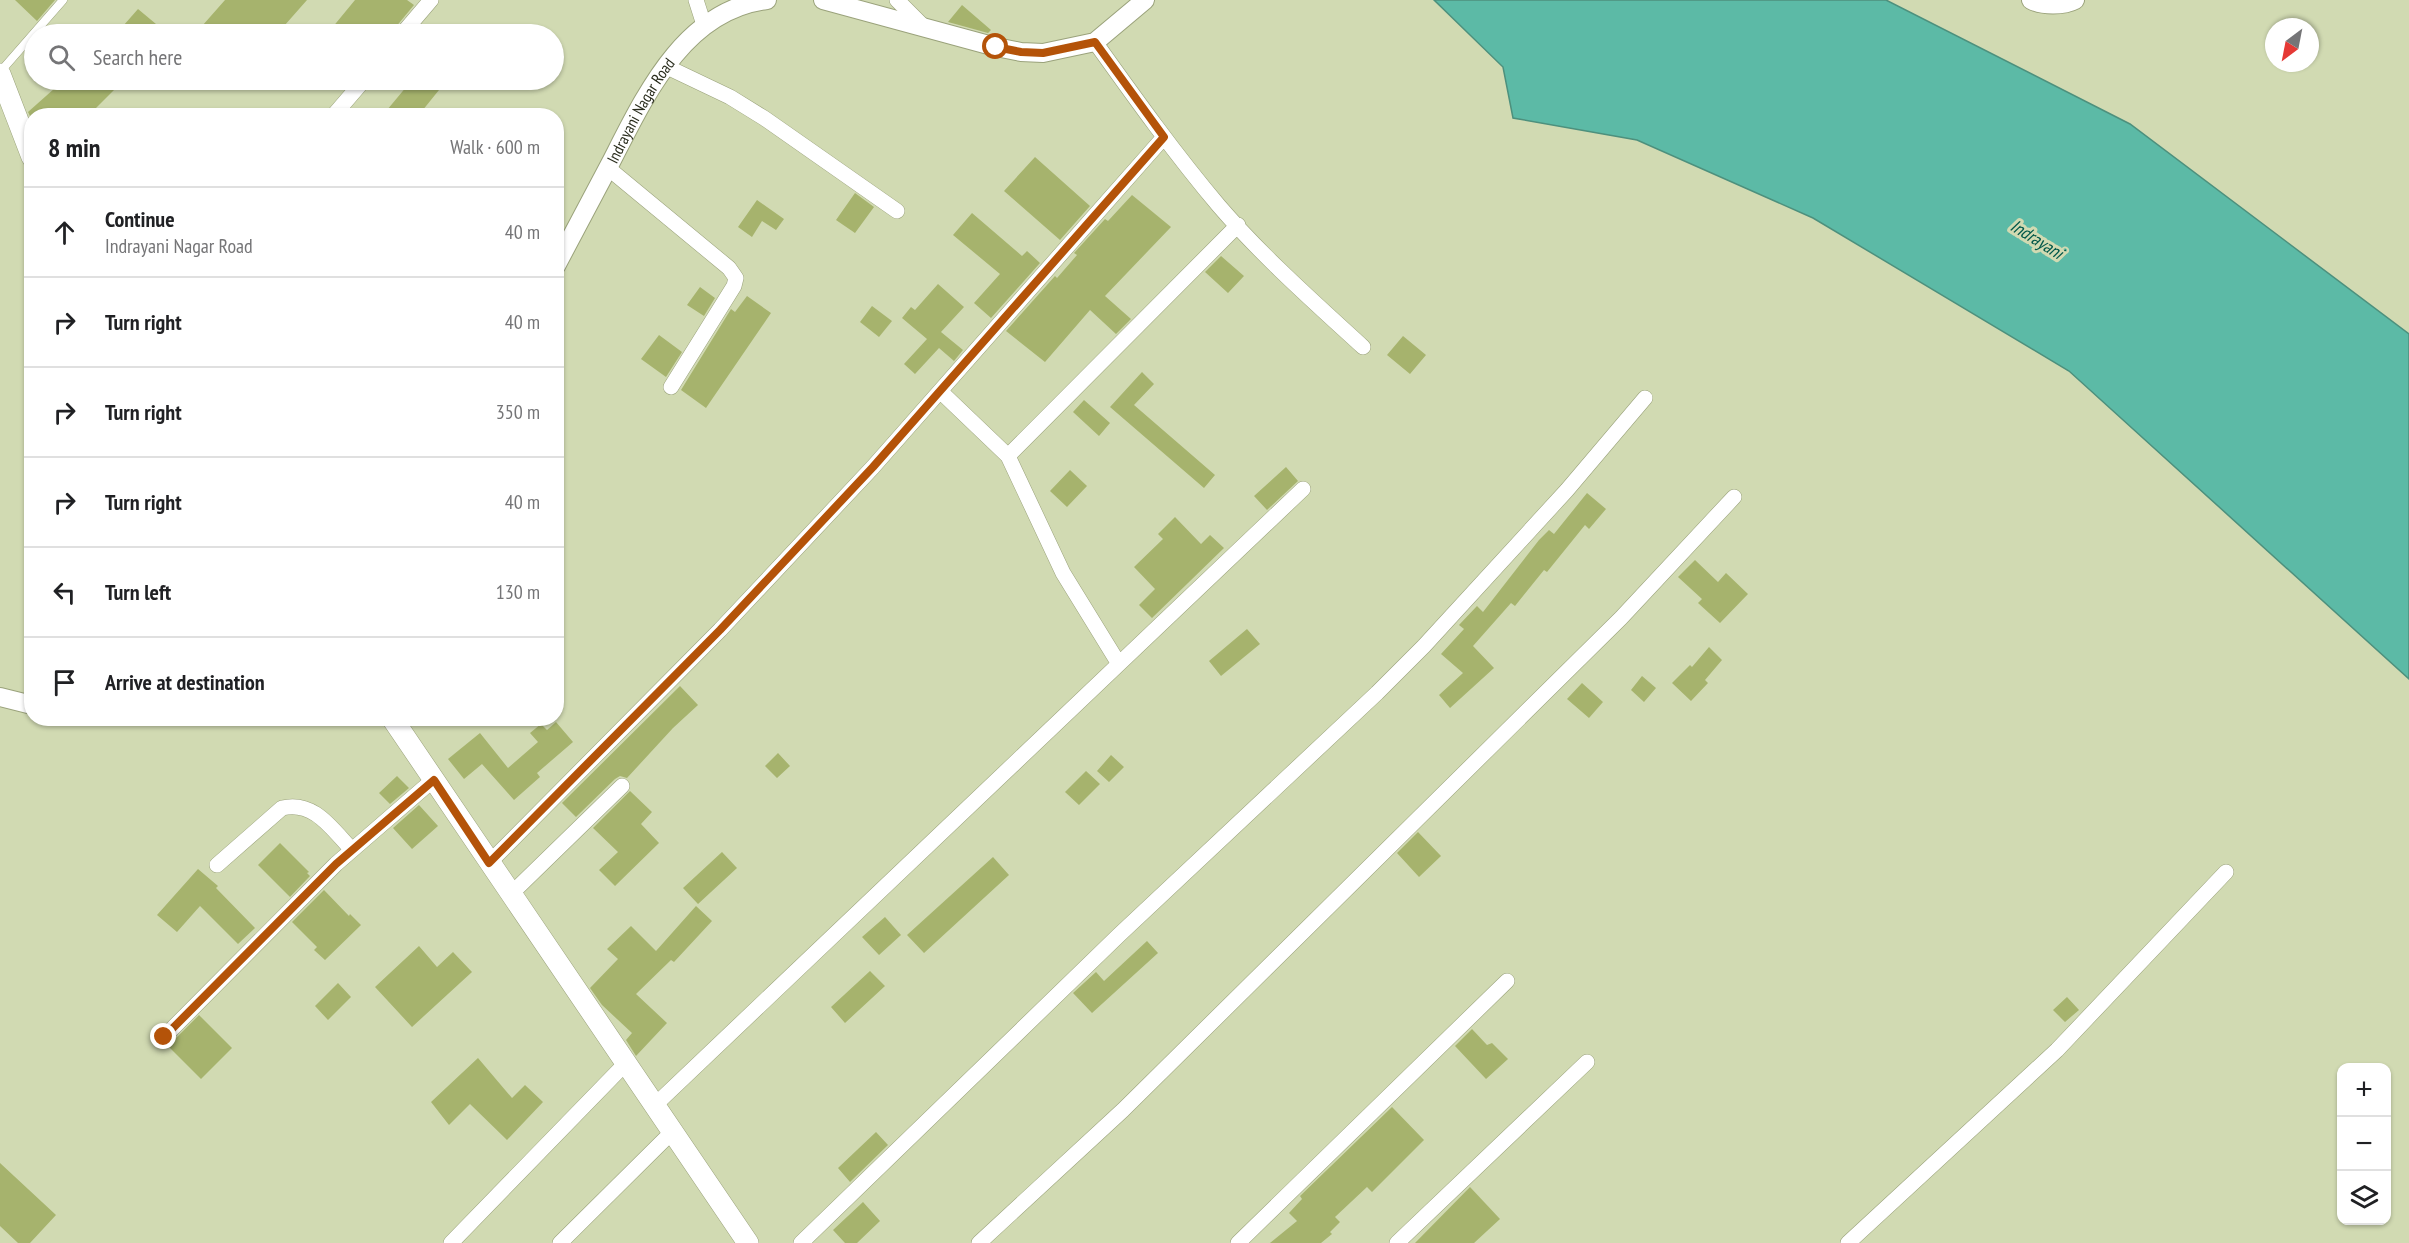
<!DOCTYPE html>
<meta charset="utf-8">
<style>
body{margin:0;font-family:"PT Sans Narrow",sans-serif;background:#f2f2f2;color:#202124}
.controls{position:absolute;right:18px;bottom:18px;display:grid;overflow:hidden;border-radius:12px;box-shadow:0 2px 4px #0004}
.controls button{width:54px;height:54px;display:grid;place-items:center;padding:0;border:0;border-bottom:2px solid #e0e0e0;background:#fff;color:#202124;font:30px sans-serif}
.compass{position:absolute;left:2265px;top:18px;width:54px;height:54px;border-radius:50%;background:#fff;box-shadow:0 2px 4px #0004;rotate:212deg}
.stop{position:absolute;width:18px;height:18px;margin:-14px;border:4px solid #b45309;border-radius:50%;background:#fff}
.stop.end{background:#b45309;border-color:#fff;box-shadow:0 2px 6px #0008}
.list{margin:0;padding:0;list-style:none}
h2{display:flex;justify-content:space-between;align-items:center;height:78px;margin:0;padding:0 24px;font-size:26px}
h2 small{font-size:20px;font-weight:400;color:#757577}
.list li{display:grid;grid-template-columns:39px 1fr auto;gap:18px;align-items:center;box-sizing:border-box;height:90px;padding:0 24px;border-top:2px solid #e0e0e0}
.list b{display:block;font-size:22px;white-space:nowrap}
.list p{margin:0;font-size:20px;white-space:nowrap;color:#757577}
.list em{font-size:20px;font-style:normal;color:#757577}
.icon{flex:none;width:33px;height:33px;fill:none;stroke:currentColor;stroke-width:2;stroke-linecap:round;stroke-linejoin:round}
.map{position:relative;flex:none;width:2409px;height:1243px;overflow:hidden}
.search{position:absolute;background:#fff;box-shadow:0 2px 4px #0004;left:24px;top:24px;width:540px;height:66px;display:flex;align-items:center;gap:15px;box-sizing:border-box;padding:0 21px;border-radius:33px;color:#757577;font-size:22px}
.panel{position:absolute;background:#fff;box-shadow:0 2px 4px #0004;left:24px;top:108px;width:540px;height:618px;border-radius:24px}
.map>svg:first-child{display:block}
.water{fill:#5cbaa6;stroke:#4d907d;stroke-width:1.5}
.building{fill:#a6b36d}
.lines{fill:none;stroke-linecap:round;stroke-linejoin:round}
.service-casing{stroke:#9aa27b;stroke-width:9}
.minor-casing{stroke:#9aa27b;stroke-width:16}
.tertiary-casing{stroke:#9aa27b;stroke-width:20}
.secondary-casing{stroke:#9aa27b;stroke-width:22}
.service{stroke:#fff;stroke-width:8}
.minor{stroke:#fff;stroke-width:15}
.tertiary{stroke:#fff;stroke-width:18}
.secondary{stroke:#fff;stroke-width:21}
.route{stroke:#b45309;stroke-width:8}
.labels{text-anchor:middle;dominant-baseline:central;stroke-width:6;stroke-linejoin:round;paint-order:stroke}
.street-label{font-size:16px;fill:#2a2d1d;stroke:#d1dab2}
.water-label{font-size:18px;font-style:italic;fill:#02584a;stroke:#d1dab2}
</style>
<div class="map">
<svg width="2409" height="1243" viewBox="0 0 2409 1243">
<rect width="100%" height="100%" fill="#d1dab2"/>
<!-- water -->
<path class="water" d="M1434,0h452l244,124 279,210v345l-340,-308 -256,-153 -176,-78 -124,-22 -10,-51z"/>
<!-- building -->
<path class="building" d="M15,0h40l-18,21z
M225,0h82l-30,34h-82z
M355,0h52l7,5 -19,23 -2,6h-66z
M962,5l29,25 -3,3 -40,-11z
M138,9l30,25h-52z
M64,80h44l8,8 -28,28h-58l-2,-4z
M412,80h14l13,10 -21,26h-36z
M1035,157l55,49 -30,34 -56,-49z
M855,193l19,14 -19,26 -19,-13z
M1132,195l39,32 -66,69 26,23 -15,15 -26,-24 -45,52 -39,-31 49,-55 2,2 20,-23 -3,-2 31,-34 3,2z
M757,200l27,19 -8,11 -14,-9 -10,16 -14,-10z
M972,213l50,43 5,-5 13,12 -49,55 -17,-15 26,-29 -47,-39z
M1221,256l23,20 -16,17 -23,-21z
M938,284l26,23 -23,25 22,18 -9,11 -15,-13 -24,26 -11,-10 23,-25 -25,-21 9,-11 4,3z
M700,287l15,11 -11,18 -17,-11z
M747,296l24,17 -65,95 -25,-18 50,-81 4,3z
M872,306l20,15 -13,16 -19,-15z
M659,335l23,17 -16,25 -25,-18z
M1403,336l23,19 -16,19 -23,-19z
M1142,372l12,12 -20,21 81,70 -11,13 -94,-81z
M1084,400l26,23 -11,13 -26,-24z
M1286,467l12,14 -31,29 -13,-14z
M1070,470l17,16 -20,21 -17,-16z
M1587,493l19,16 -17,20 -4,-4 -38,47 -3,-2 -29,36 -4,-3 -38,43 21,22 -44,40 -11,-13 24,-22 -22,-19 23,-25 -5,-4 18,-19 6,6 56,-72 10,-10 5,4z
M1175,517l26,27 9,-9 14,13 -72,70 -13,-13 16,-16 -21,-22 29,-28 -5,-5z
M1695,560l23,22 8,-9 22,21 -28,29 -22,-20 4,-4 -24,-22z
M1247,629l13,15 -39,32 -12,-15z
M1709,647l13,13 -17,20 3,3 -17,18 -19,-18 18,-18 2,2z
M1642,676l14,12 -12,14 -13,-12z
M1582,683l21,19 -14,16 -22,-19z
M680,686l18,19 -25,23 -46,50 -7,-2 -5,3 -39,38 -14,-14z
M556,722l17,20 -36,31 3,4 -26,23 -32,-36 -18,15 -16,-20 32,-26 28,35 30,-26 -8,-9 11,-9 6,6z
M778,753l12,13 -13,12 -12,-12z
M1111,755l13,12 -15,15 -12,-11z
M1086,771l14,13 -21,21 -14,-13z
M397,776l12,12 -19,16 -11,-11z
M630,791l22,21 -11,12 18,19 -44,43 -16,-16 19,-18 -25,-24z
M419,805l19,21 -26,23 -19,-21z
M1418,832l23,24 -22,21 -22,-24z
M280,843l29,29 -2,1 3,3 -20,21 -32,-32z
M722,852l15,16 -39,36 -15,-16z
M993,857l16,18 -85,78 -17,-18z
M198,869l20,17 -2,2 39,40 -17,16 -38,-38 -23,26 -20,-17z
M324,890l25,26 1,-2 11,11 -36,35 -11,-10 3,-3 -25,-25z
M696,906l16,15 -38,41 -3,-2 -35,34 31,29 -31,33 -10,-16 6,-7 -30,-28 -12,-17 28,-29 -11,-10 24,-23 25,25z
M885,917l16,18 -22,20 -17,-18z
M1147,941l11,12 -66,60 -19,-20 23,-21 8,9z
M419,946l18,21 16,-15 19,20 -60,55 -37,-40z
M870,971l15,15 -40,37 -14,-16z
M338,983l13,14 -23,23 -13,-14z
M2067,997l12,13 -14,12 -12,-12z
M199,1015l33,33 -31,31 -33,-33z
M1472,1029l15,16 5,-2 16,16 -22,20 -31,-33z
M478,1058l34,40 13,-13 18,17 -36,38 -37,-36 -21,21 -18,-23z
M1392,1107l32,33 -52,52 -5,-5 -32,30 5,5 -10,10 2,2 -11,9h-51l27,-22 -8,-8 13,-14 -2,-3z
M876,1132l12,13 -38,37 -12,-14z
M0,1163l56,52 -26,28h-12l-18,-17z
M1470,1187l30,32 -26,24h-59z
M863,1202l17,19 -23,22h-12l-12,-13z"/>
<g class="lines">
<defs>
<path id="service" d="M0,72l63,-72"/>
<path id="minor" d="M696,0l8,25
M897,0l27,27
M402,34l29,-34
M1095,42c40,56 80,112 124,164 44,51 95,96 144,141
M665,66l65,31 34,21 133,93
M333,116l31,-36
M608,168l121,100 7,10 -2,8 -63,101
M940,391l68,65 230,-231
M1008,456l55,117 56,91
M489,863l231,-233 153,-163 291,-330
M217,865l65,-57c32,-8 50,21 70,42
M510,895l112,-109
M164,1037l172,-173 97,-84
M654,1106l649,-617
M451,1243l174,-179
M560,1243l112,-111
M801,1243l318,-308 258,-242 47,-47 143,-156 78,-92
M979,1243l144,-133 498,-492 113,-121
M1238,1243l269,-262
M1397,1243l190,-181
M1848,1243l209,-193 169,-178"/>
<g id="tertiary">
<path d="M823,0l173,47 25,5 22,1 52,-11 50,-42"/>
<path d="M2031,0c11,6 33,6 44,0"/>
<path id="s1" d="M556,266c18,-34 36,-68 54,-102 34,-66 73,-154 157,-164"/>
<path d="M0,697l32,8"/>
</g>
<path id="secondary" d="M0,74l32,83
M392,718l356,525"/>
</defs>
<!-- service casing -->
<use href="#service" class="service-casing"/>
<!-- minor casing -->
<use href="#minor" class="minor-casing"/>
<!-- tertiary casing -->
<use href="#tertiary" class="tertiary-casing"/>
<!-- secondary casing -->
<use href="#secondary" class="secondary-casing"/>
<!-- service -->
<use href="#service" class="service"/>
<!-- minor -->
<use href="#minor" class="minor"/>
<!-- tertiary -->
<use href="#tertiary" class="tertiary"/>
<!-- secondary -->
<use href="#secondary" class="secondary"/>
</g>
<g class="lines">
<!-- route -->
<path class="route" d="M164,1037l172,-173 98,-84 55,83 231,-233 153,-163 291,-330 -69,-95 -52,11 -22,-1 -25,-5"/>
</g>
<g class="labels">
<!-- street labels -->
<g class="street-label">
<text stroke="none"><textPath href="#s1" startOffset="177">Indrayani Nagar Road</textPath></text>
</g>
<!-- water labels -->
<g class="water-label">
<text transform="translate(2037 239) rotate(32)">Indrayani</text>
</g>
</g>
</svg>
<div class="controls">
<button>+</button>
<button>−</button>
<button><svg class="icon" aria-label="layers" viewBox="0 0 24 24"><path d="M12 4l9 5-9 5-9-5zM3 14l9 5 9-5"/></svg></button>
</div>
<svg class="compass" viewBox="-18 -18 36 36"><path d="M0-13l5 13h-10z" fill="#e53935"/><path d="M0 13l5-13h-10z" fill="#757577"/></svg>
<div class="stop" style="left:996px;top:47px"></div>
<div class="stop end" style="left:164px;top:1037px"></div>
<div class="search"><svg class="icon" aria-label="search" viewBox="0 0 24 24"><circle cx="10" cy="10" r="6"/><path d="M15 15l6 6"/></svg>Search here</div>
<section class="panel">
<h2>8 min<small>Walk · 600 m</small></h2>
<ul class="list">
<li><svg class="icon" aria-label="ahead" viewBox="0 0 24 24"><path d="M12 20V5M6 11l6-6 6 6"/></svg><div><b>Continue</b><p>Indrayani Nagar Road</p></div><em>40 m</em></li>
<li><svg class="icon" aria-label="right" viewBox="0 0 24 24"><path d="M7 20v-9h11M14 6l5 5-5 5"/></svg><div><b>Turn right</b></div><em>40 m</em></li>
<li><svg class="icon" aria-label="right" viewBox="0 0 24 24"><path d="M7 20v-9h11M14 6l5 5-5 5"/></svg><div><b>Turn right</b></div><em>350 m</em></li>
<li><svg class="icon" aria-label="right" viewBox="0 0 24 24"><path d="M7 20v-9h11M14 6l5 5-5 5"/></svg><div><b>Turn right</b></div><em>40 m</em></li>
<li><svg class="icon" aria-label="left" viewBox="0 0 24 24"><path d="M17 20v-9H6M10 6l-5 5 5 5"/></svg><div><b>Turn left</b></div><em>130 m</em></li>
<li><svg class="icon" aria-label="arrive" viewBox="0 0 24 24"><path d="M6 21V4h12l-3 4 3 4H6"/></svg><div><b>Arrive at destination</b></div></li>
</ul>
</section>
</div>
